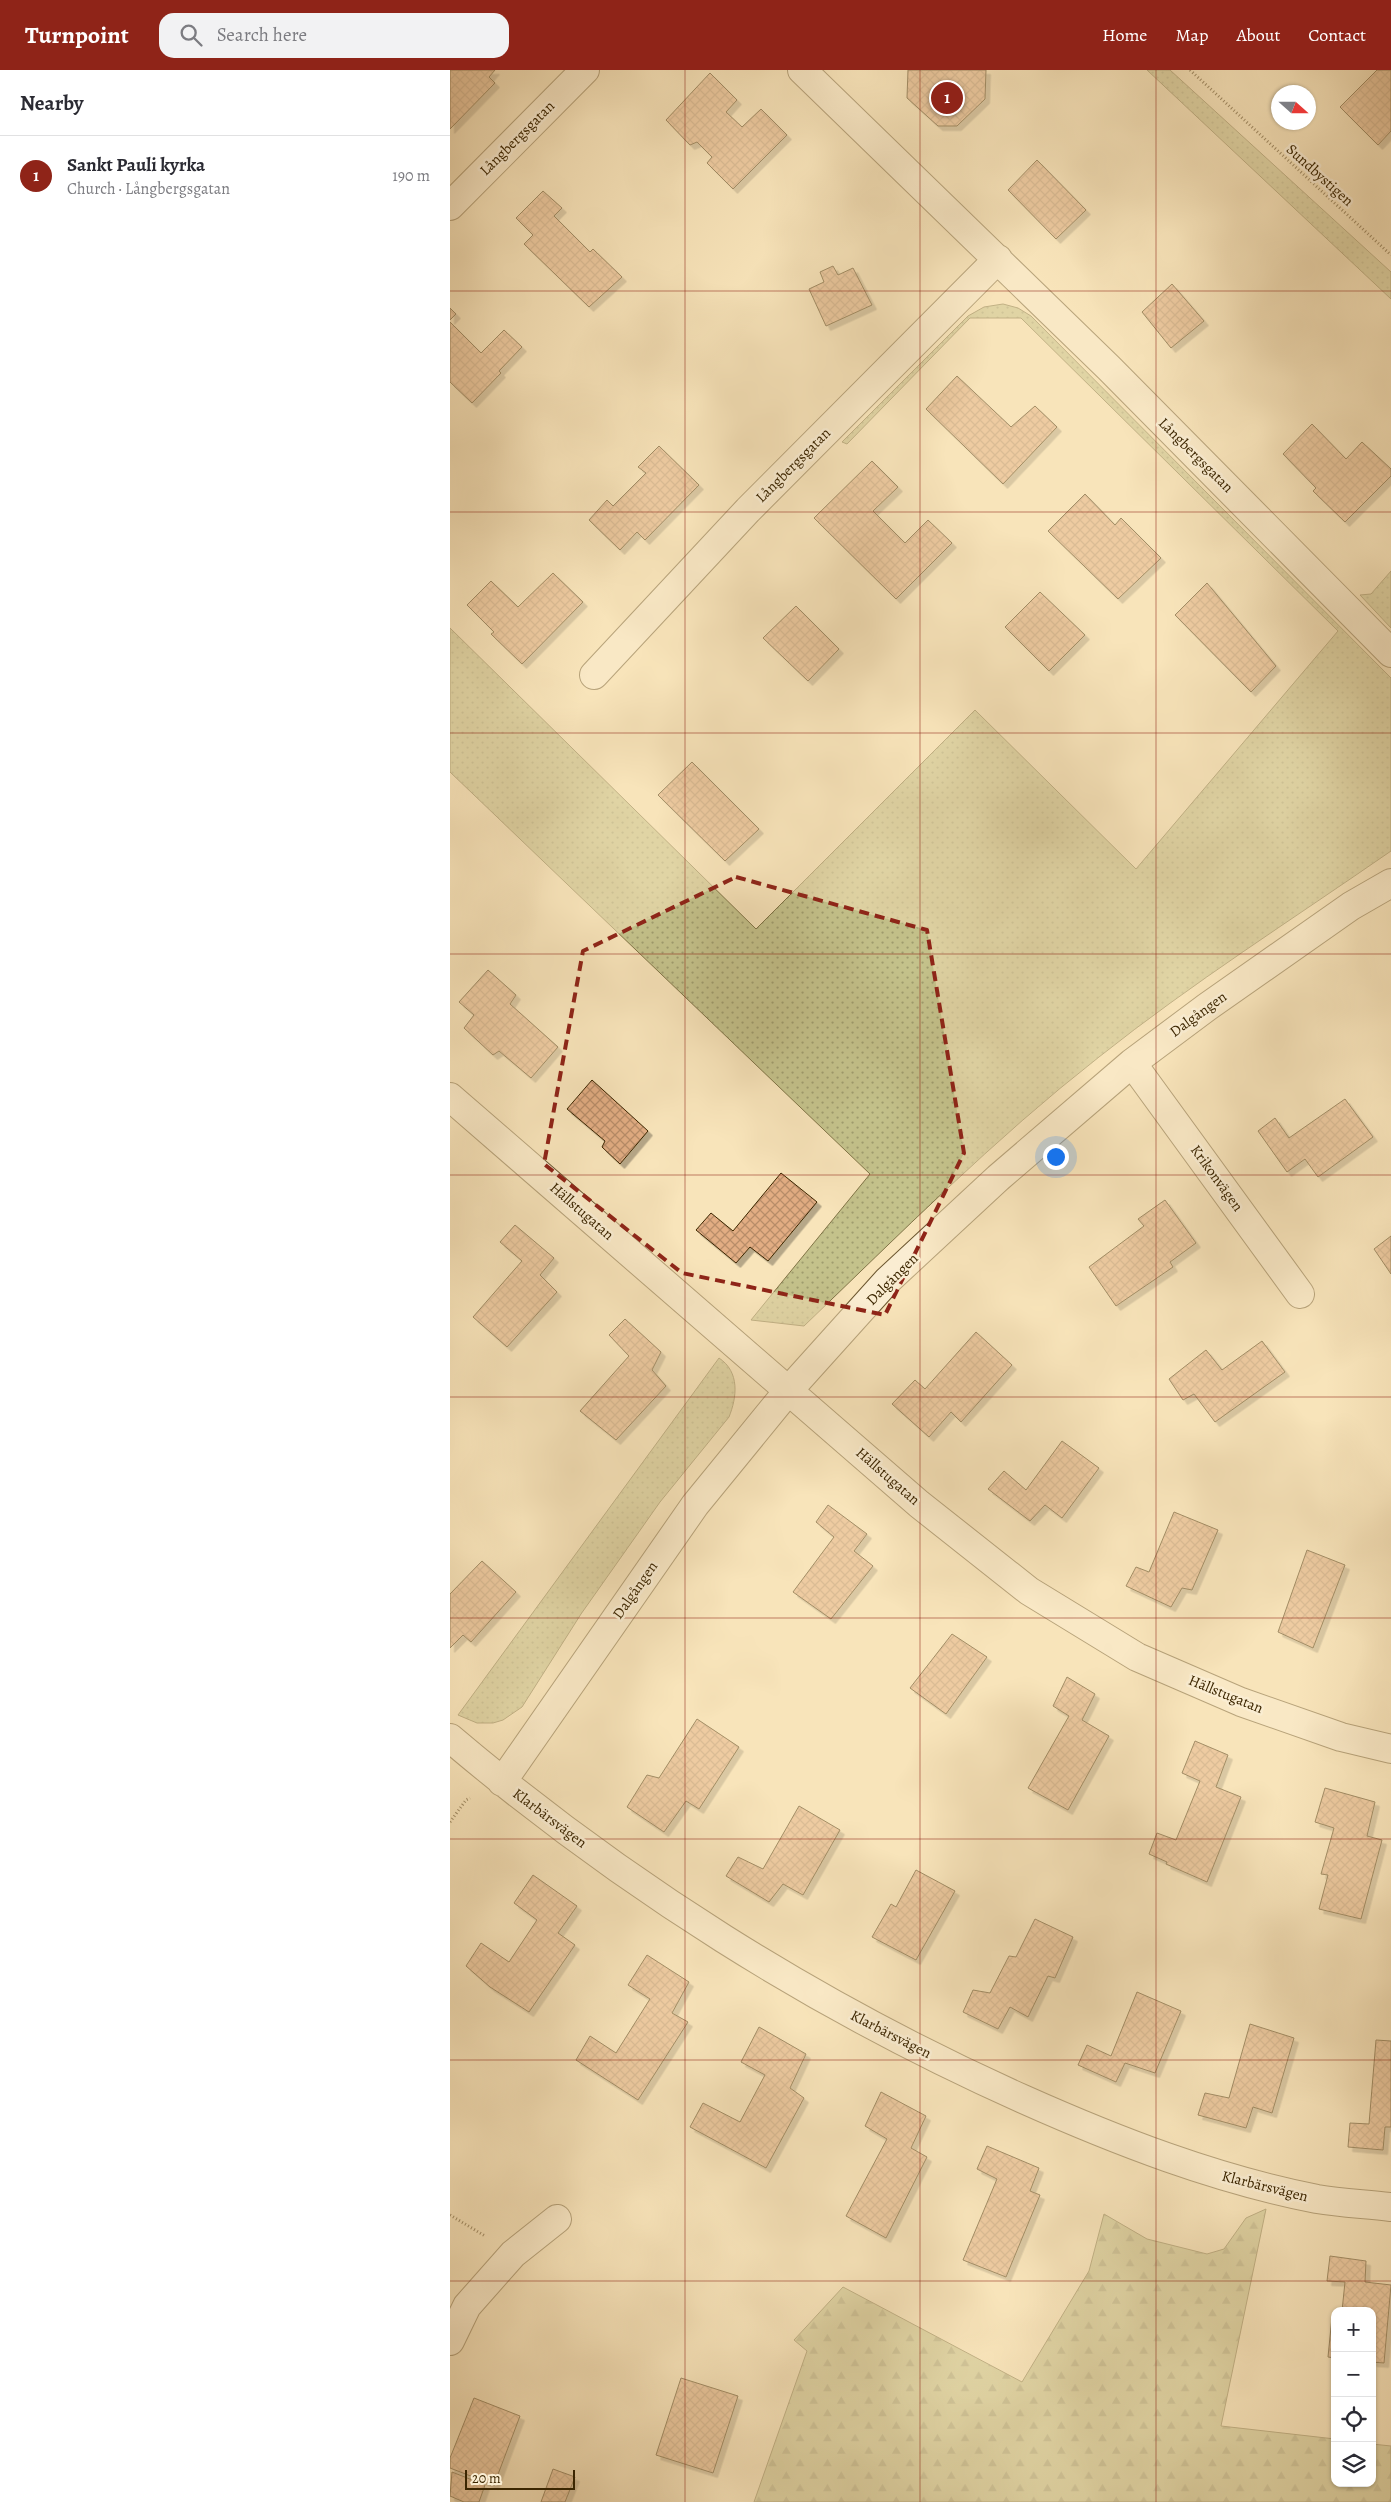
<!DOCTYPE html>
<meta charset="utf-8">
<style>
body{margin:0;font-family:Alegreya,serif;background:#f2f2f3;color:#2b2b33}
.controls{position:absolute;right:15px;bottom:15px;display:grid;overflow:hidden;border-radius:10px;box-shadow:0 1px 4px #0004}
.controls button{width:45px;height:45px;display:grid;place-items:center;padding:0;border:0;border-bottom:1px solid #e1e1e2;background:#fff;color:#2b2b33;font:25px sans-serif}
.compass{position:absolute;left:821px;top:15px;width:45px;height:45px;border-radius:50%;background:#fff;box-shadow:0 1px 4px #0004;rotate:111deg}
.scale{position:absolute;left:15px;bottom:12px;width:110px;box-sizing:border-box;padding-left:5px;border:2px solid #3c2601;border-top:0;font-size:14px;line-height:18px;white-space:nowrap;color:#3c2601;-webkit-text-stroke:4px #faedd2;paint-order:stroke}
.you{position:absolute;left:605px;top:1086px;width:18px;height:18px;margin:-12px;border:4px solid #fff;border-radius:50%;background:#1a73e8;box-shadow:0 0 0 8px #1a73e833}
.badge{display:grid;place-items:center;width:32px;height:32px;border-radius:50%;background:#8f2418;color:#fff;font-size:16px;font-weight:700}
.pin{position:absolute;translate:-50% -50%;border:2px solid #fff;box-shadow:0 1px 5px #0006}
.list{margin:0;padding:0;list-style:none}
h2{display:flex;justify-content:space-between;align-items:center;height:65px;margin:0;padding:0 20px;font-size:21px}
h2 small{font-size:16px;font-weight:400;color:#7c7c81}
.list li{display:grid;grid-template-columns:32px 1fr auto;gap:15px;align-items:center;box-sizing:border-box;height:80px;padding:0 20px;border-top:1px solid #e1e1e2}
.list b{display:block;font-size:19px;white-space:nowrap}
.list p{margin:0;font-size:16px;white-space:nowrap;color:#7c7c81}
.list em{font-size:16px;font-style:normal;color:#7c7c81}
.icon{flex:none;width:28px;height:28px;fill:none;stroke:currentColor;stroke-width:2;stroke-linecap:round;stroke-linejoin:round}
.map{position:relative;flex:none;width:941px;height:2432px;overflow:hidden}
header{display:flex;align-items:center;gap:30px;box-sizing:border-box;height:70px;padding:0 25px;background:#8f2418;color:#fff}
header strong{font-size:24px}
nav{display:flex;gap:28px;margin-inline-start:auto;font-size:18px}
.search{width:350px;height:45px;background:#f2f2f3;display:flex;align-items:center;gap:12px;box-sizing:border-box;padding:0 18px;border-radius:15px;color:#7c7c81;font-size:19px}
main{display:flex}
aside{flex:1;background:#fff}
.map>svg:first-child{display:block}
.green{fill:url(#green-dots);stroke:#807446}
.forest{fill:url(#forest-firs);stroke:#807446}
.building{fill:url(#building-cross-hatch);stroke:#3c2601;filter:url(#shadow)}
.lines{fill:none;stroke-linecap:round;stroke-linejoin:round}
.minor-casing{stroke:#6b562f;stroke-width:30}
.path{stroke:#3c2601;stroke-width:3;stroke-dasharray:1 2.5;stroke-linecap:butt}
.minor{stroke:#faedd2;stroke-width:28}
.marked{fill:none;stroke:#8f2418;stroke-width:4;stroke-dasharray:10 6;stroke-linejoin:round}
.grid{fill:none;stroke:#8f2418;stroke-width:1;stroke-opacity:0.55}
.labels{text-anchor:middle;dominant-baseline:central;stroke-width:5;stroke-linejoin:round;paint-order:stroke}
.street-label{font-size:15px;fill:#3c2601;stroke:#faedd2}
</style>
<header>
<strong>Turnpoint</strong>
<div class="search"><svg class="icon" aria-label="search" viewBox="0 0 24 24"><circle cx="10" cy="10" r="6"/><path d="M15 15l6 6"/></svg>Search here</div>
<nav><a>Home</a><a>Map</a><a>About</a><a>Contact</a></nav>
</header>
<main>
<aside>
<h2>Nearby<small></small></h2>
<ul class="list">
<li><span class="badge">1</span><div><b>Sankt Pauli kyrka</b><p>Church · Långbergsgatan</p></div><em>190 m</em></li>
</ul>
</aside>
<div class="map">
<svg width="941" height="2432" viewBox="0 0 941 2432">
<defs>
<pattern id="green-dots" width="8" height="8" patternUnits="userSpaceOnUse" patternTransform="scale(1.25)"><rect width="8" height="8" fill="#c4c28b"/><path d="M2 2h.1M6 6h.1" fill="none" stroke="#a09d6f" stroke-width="1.8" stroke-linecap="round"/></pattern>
<pattern id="forest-firs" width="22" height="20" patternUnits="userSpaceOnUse" patternTransform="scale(1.25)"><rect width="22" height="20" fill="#c4c28b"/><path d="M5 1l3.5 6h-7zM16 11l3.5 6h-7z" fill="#a09d6f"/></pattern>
<pattern id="building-cross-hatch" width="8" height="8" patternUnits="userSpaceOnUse" patternTransform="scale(1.25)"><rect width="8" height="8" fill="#e2ad83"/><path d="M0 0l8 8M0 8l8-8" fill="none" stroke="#b88d69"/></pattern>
<filter id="shadow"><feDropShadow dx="4.5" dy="4.5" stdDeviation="0" flood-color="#0004"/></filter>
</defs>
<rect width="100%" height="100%" fill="#f8e4ba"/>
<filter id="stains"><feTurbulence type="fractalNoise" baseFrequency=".004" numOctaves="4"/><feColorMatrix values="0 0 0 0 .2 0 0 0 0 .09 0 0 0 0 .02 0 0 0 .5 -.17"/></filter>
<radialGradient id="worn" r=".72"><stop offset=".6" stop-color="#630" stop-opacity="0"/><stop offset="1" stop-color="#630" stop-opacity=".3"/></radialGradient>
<!-- green -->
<path class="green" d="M697,0h23l221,202v27z
M553,234l15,4 13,8 360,362v173c-98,68 -199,132 -292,206 -105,82 -199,177 -295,269l-53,-6 119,-146 -420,-402v-144l306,301 219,-219 161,159 202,-238 -317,-313h-51l-123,126 -5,-2 126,-126 16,-9z
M941,501v57l-31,-33 11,-1z
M269,1288c21,14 18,39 10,59l-69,85 -79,112 -59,93 -19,13 -10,3h-16l-19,-8z"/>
<!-- forest -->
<path class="forest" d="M816,2139l-45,217 114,13v44h37v-39l19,2v56h-637l53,-151 -13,-11 49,-53 179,95 67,-111 15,-57 43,25 60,15 17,-5 22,-31z"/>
<!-- building -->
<path class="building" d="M0,0h45l-6,7 6,6 -45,46z
M458,0h78l-1,29 -28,27h-19l-31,-28z
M927,0h14v61l-13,14 -38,-38z
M260,3l27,27 -11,12 16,15 19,-18 26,26 -54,54 -26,-26 5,-6 -15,-15 -7,3 -24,-25z
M587,90l49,50 -30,29 -48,-49z
M93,121l19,17 -8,8 36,36 3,-3 29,28 -33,30 -65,-63 9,-9 -17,-17z
M383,196l5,9 15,-7 19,37 -46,21 -17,-37 15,-7 -4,-10z
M722,214l32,37 -33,27 -29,-36z
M0,238l6,6 -6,6z
M0,252l31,31 23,-23 18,17 -23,24 2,2 -29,30 -22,-21z
M507,306l54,51 24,-21 22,21 -54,57 -77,-75z
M862,354l34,35 16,-17 29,27v7l-46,46 -32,-31 3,-3 -33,-34z
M209,376l40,39 -54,55 -8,-8 -17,18 -31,-30 18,-20 6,6 33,-33 -8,-6z
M422,391l26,26 -25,24 32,32 23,-23 24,23 -56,56 -82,-81z
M635,424l30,31 6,-7 40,40 -43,41 -70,-68z
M103,503l30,29 -61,62 -31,-30 3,-2 -27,-27 24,-24 27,26z
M757,513l69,83 -25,26 -76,-77z
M590,522l45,43 -36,36 -44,-44z
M346,536l43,43 -31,32 -45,-43z
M242,692l67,67 -34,32 -67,-66z
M38,900l28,25 -6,9 48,43 -27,31 -32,-27 -6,4 -29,-27 10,-13 -15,-13z
M142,1010l56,51 -28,33 -18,-17 3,-6 -38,-32z
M895,1029l28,38 -55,40 -13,-18 -18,13 -29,-41 17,-13 14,20z
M331,1103l36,29 -49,59 -18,-14 -14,16 -40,-33 15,-17 22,18z
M715,1130l31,43 -26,19 3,5 -57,39 -27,-39 55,-41 -6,-7z
M65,1155l39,33 -14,17 17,17 -50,55 -34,-30 49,-56 -22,-19z
M941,1166v38l-17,-25z
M175,1249l36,33 -9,18 14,16 -50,54 -36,-29 49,-55 -20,-21z
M526,1262l36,33 -51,57 -10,-10 -22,25 -37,-33 23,-24 10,9z
M812,1271l23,31 -70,50 -21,-28 -11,6 -14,-21 37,-29 16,20z
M612,1371l37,27 -37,50 -17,-13 -15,16 -42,-32 16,-18 22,19z
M378,1435l39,29 -13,17 19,15 -42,53 -38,-27 41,-55 -18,-15z
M724,1442l44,18 -26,60 -10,-2 -11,19 -45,-21 10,-19 13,5z
M857,1480l38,15 -32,83 -35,-16z
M32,1491l34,31 -45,50 -8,-7 -13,13v-54z
M502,1564l35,23 -41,57 -36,-26z
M617,1607l28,17 -13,26 27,16 -41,74 -40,-22 41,-72 -16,-10z
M247,1649l42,28 -40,62 -13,-8 -22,31 -37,-25 20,-32 12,3z
M745,1671l33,14 -12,32 25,10 -34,85 -41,-18 1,-2 -18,-8 8,-21 19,7 24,-59 -18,-8z
M875,1718l50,14 -8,34 15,4 -21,79 -42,-10 9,-34 -7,-1 13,-46 -19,-6z
M349,1736l41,24 -37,65 -20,-11 -14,18 -43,-26 12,-19 25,12z
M466,1800l39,21 -39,69 -44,-23 19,-33 5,3z
M83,1805l44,31 -19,27 17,12 -46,67 -39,-25 -24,-21 15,-23 28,19 28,-42 -23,-17z
M585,1849l38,18 -18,41 -7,-2 -20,41 -18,-10 -12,22 -35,-17 10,-22 17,3 19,-37 7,1z
M197,1885l42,27 -17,31 16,9 -50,78 -62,-40 14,-24 26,17 34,-54 -22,-14z
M687,1922l44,19 -26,62 -30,-10 -9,19 -38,-17 9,-20 24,11z
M800,1954l44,14 -22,75 -19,-6 -7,21 -48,-13 7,-22 24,5z
M309,1957l47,27 -16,34 14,10 -38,70 -76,-41 13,-24 37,19 25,-47 -24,-13z
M926,1970l15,1v86h-6l-2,23 -35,-3 2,-24 19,1z
M431,2022l45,24 -15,32 16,9 -41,81 -40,-22 41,-77 -22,-13z
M537,2076l52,22 -9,23 10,4 -34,82 -43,-17 34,-81 -20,-10z
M880,2186l36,5 -1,21 26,3 -7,78 -12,-1v-51h-30l3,-29 -18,-1z
M882,2247h3v41l-7,-1z
M231,2308l57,18 -25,77 -57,-18z
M24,2328l46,18 -26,69 -44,-17v-10z
M103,2399l22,8 -10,25h-24z
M2,2402l33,13 -6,17h-15l-14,-6z"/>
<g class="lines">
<defs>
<path id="minor" d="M352,0l307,298 282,285
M0,136l135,-136
M144,605l154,-165 250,-251
M682,993l168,231
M0,1027l469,407 110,87 108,66 104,45 100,35 50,12
M0,1668c172,146 367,269 573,361 94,42 192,80 294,100 24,4 49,5 74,8
M52,1712l193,-277 93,-114 99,-110 111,-103 134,-115 75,-56 144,-101 40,-23
M0,2271l17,-35 46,-52 44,-35"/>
</defs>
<!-- minor casing -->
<use href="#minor" class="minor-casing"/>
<!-- path -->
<path class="path" d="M740,0l201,185
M0,1752l16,-22 4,-2
M0,2145l35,21"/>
<!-- minor -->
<use href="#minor" class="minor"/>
</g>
<!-- marked area -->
<path d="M0 0H941V2432H0ZM286,807l191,53 37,223 -79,162 -203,-42 -138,-109 39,-213z" fill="#f8e4ba" fill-opacity=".55" fill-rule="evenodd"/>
<path class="marked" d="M286,807l191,53 37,223 -79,162 -203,-42 -138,-109 39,-213z"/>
<!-- grid -->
<path class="grid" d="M235,0v2432M470,0v2432M706,0v2432M0,221h941M0,442h941M0,663h941M0,884h941M0,1105h941M0,1327h941M0,1548h941M0,1769h941M0,1990h941M0,2211h941"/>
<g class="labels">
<!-- street labels -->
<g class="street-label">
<text transform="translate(67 68) rotate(-45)">Långbergsgatan</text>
<text transform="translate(870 105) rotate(42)">Sundbystigen</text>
<text transform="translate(746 385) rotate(45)">Långbergsgatan</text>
<text transform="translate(343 395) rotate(-45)">Långbergsgatan</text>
<text transform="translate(748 944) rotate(-36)">Dalgången</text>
<text transform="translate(767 1108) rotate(54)">Krikonvägen</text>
<text transform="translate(132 1141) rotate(41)">Hällstugatan</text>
<text transform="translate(442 1209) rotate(-45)">Dalgången</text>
<text transform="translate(438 1406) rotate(41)">Hällstugatan</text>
<text transform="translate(185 1520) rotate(-55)">Dalgången</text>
<text transform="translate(776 1624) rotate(22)">Hällstugatan</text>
<text transform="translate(100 1748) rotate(37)">Klarbärsvägen</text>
<text transform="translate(441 1964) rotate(27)">Klarbärsvägen</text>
<text transform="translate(815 2116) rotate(14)">Klarbärsvägen</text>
</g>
</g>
<rect width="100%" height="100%" filter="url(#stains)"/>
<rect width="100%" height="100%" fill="url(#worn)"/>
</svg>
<div class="controls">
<button>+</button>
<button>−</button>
<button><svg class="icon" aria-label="locate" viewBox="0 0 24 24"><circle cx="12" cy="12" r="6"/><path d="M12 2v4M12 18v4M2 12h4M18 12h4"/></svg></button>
<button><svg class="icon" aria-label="layers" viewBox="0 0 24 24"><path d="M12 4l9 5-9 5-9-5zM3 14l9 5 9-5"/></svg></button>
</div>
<svg class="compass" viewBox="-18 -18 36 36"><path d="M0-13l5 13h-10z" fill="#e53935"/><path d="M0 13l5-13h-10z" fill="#7c7c81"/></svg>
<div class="scale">20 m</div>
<div class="you"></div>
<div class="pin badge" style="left:497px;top:28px">1</div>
</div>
</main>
